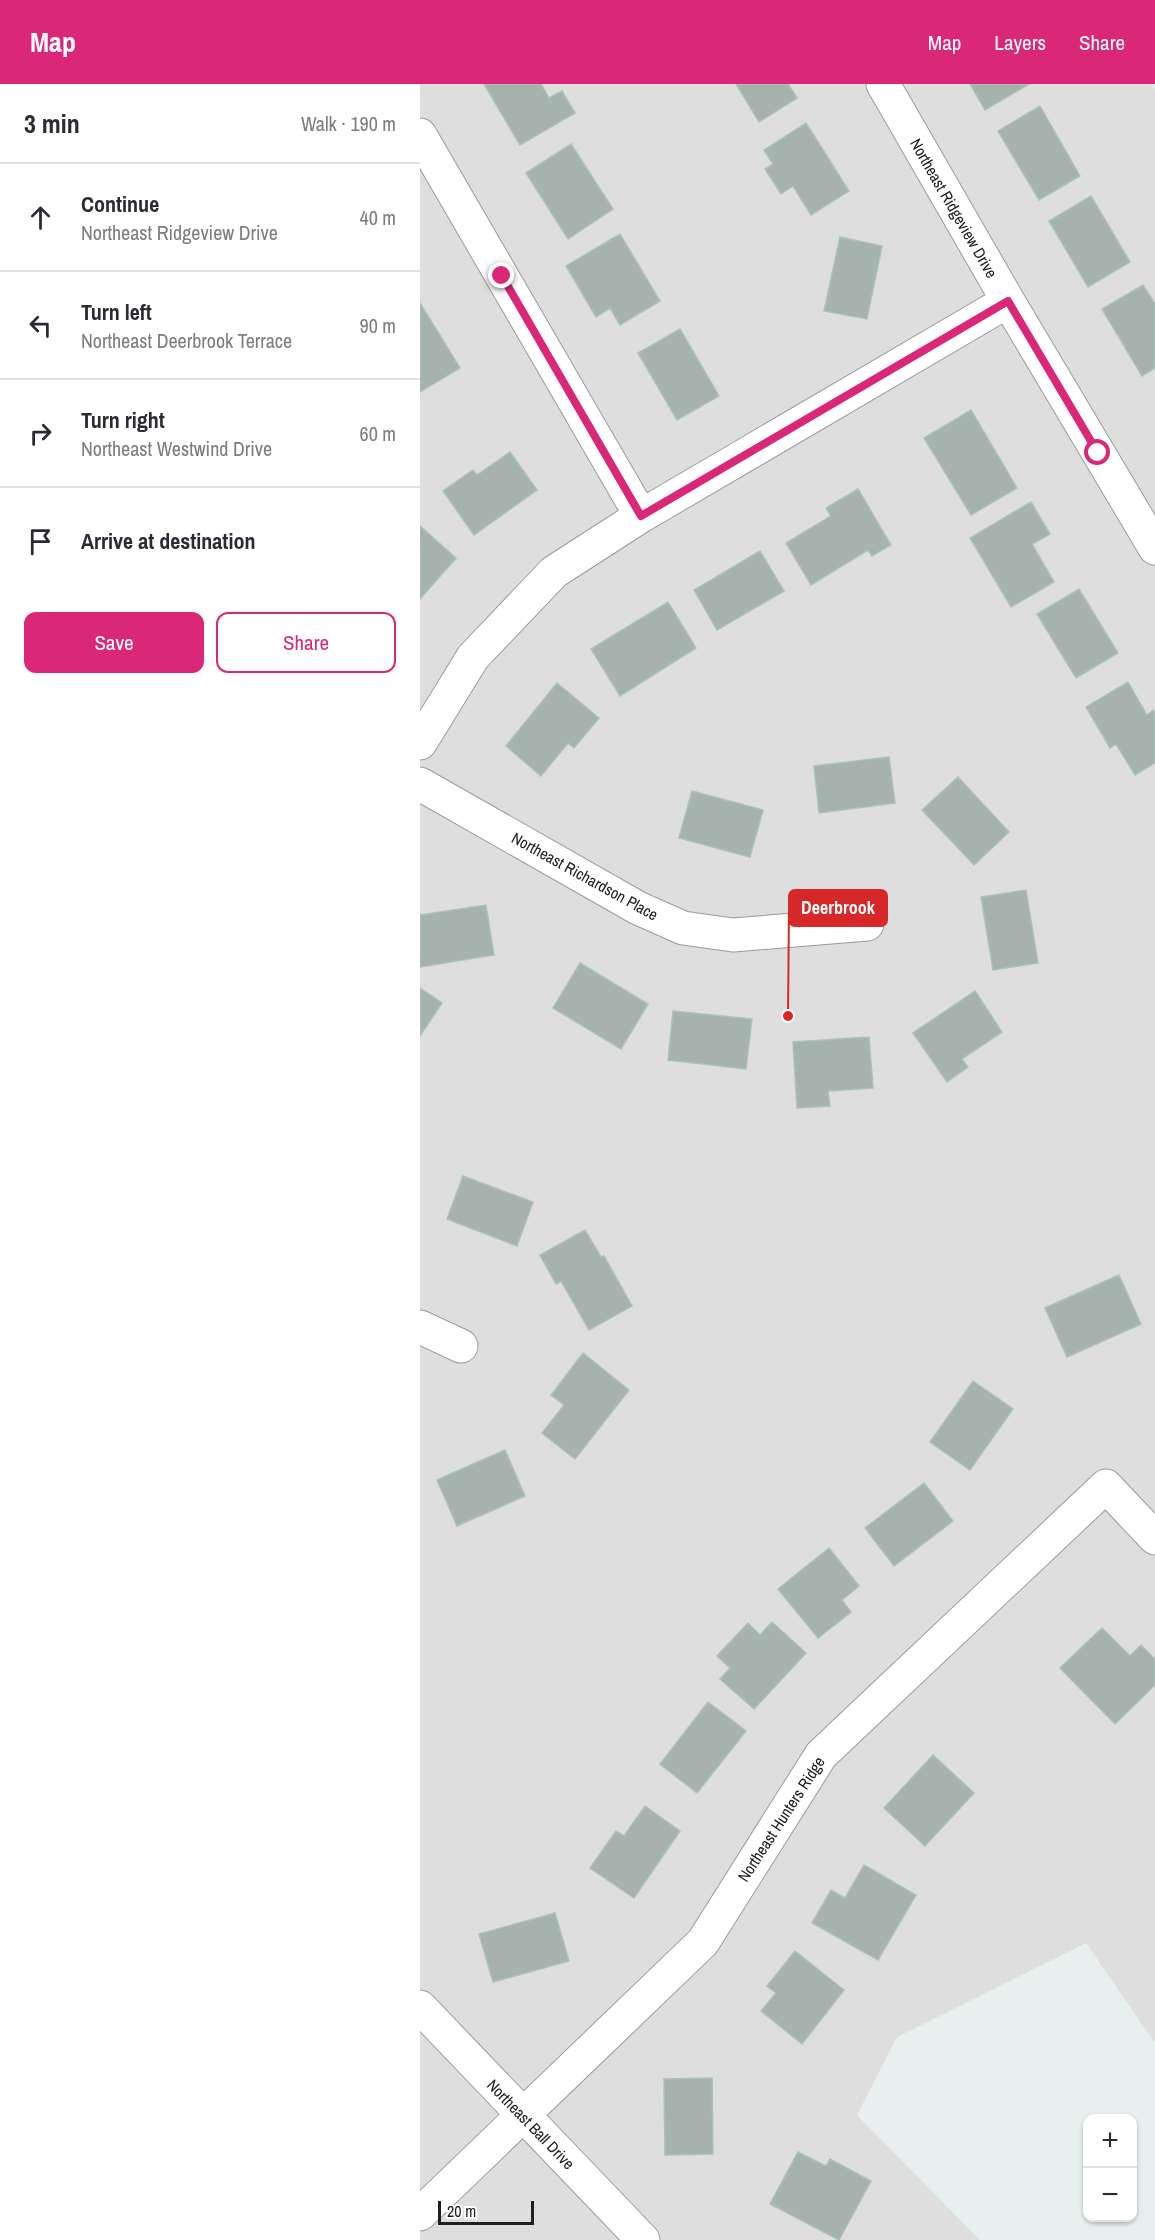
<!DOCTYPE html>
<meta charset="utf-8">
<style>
body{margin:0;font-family:"Archivo Narrow",sans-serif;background:#f2f2f3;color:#2b2b33}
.controls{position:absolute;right:18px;bottom:18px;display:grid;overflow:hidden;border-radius:12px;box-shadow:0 2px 4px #0004}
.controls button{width:54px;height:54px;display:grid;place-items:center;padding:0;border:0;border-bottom:2px solid #e1e1e2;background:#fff;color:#2b2b33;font:30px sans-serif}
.scale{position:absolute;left:18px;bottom:15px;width:96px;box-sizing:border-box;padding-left:6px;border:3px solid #202020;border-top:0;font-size:16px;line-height:21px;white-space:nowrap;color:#202020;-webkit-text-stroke:4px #fff;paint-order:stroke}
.stop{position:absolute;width:18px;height:18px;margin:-14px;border:4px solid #db2777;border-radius:50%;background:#fff}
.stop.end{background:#db2777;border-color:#fff;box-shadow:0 2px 6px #0008}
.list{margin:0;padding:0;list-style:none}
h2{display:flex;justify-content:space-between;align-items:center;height:78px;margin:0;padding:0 24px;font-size:26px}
h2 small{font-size:20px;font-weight:400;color:#7c7c81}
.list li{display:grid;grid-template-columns:39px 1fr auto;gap:18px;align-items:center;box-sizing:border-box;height:108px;padding:0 24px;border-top:2px solid #e1e1e2}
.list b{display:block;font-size:22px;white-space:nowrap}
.list p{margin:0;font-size:20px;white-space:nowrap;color:#7c7c81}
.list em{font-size:20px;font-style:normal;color:#7c7c81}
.actions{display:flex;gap:12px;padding:18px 24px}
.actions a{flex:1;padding:14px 0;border:2px solid #db2777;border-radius:12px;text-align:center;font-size:21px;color:#db2777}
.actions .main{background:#db2777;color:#fff}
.icon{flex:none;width:33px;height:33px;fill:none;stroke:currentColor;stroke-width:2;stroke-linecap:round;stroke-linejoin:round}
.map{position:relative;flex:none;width:735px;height:2156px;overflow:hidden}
header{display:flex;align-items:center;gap:36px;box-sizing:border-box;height:84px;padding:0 30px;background:#db2777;color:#fff}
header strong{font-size:28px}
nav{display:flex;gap:33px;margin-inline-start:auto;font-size:21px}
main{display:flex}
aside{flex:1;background:#fff}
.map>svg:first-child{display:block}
.residential{fill:#dddedd}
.building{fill:#a6b2ae;stroke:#aac2b8;stroke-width:1.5}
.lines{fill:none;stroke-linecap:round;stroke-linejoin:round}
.minor-casing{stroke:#9a9a9a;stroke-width:35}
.minor{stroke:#fff;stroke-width:33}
.route{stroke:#db2777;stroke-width:8}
.labels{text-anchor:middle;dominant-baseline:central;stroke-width:4.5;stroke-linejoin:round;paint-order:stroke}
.street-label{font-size:16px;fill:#202020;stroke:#fff}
.leader{fill:none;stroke:#d62828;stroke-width:2}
.callout-dot{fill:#d62828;stroke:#fff;stroke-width:2}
.callout{fill:#d62828;stroke:#d62828;stroke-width:2}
.callout-label{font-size:18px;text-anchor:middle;font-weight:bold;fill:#fff}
</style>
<header>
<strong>Map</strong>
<nav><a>Map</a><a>Layers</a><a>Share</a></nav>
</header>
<main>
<aside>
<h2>3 min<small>Walk · 190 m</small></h2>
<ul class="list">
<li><svg class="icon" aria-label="ahead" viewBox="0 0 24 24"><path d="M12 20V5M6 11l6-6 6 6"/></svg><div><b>Continue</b><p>Northeast Ridgeview Drive</p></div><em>40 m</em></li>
<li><svg class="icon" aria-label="left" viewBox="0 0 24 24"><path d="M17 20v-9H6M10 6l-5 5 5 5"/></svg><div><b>Turn left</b><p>Northeast Deerbrook Terrace</p></div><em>90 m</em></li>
<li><svg class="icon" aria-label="right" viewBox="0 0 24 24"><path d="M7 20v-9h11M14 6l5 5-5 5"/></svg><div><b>Turn right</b><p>Northeast Westwind Drive</p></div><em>60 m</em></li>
<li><svg class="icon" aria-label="arrive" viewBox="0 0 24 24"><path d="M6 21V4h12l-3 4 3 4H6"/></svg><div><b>Arrive at destination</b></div></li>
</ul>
<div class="actions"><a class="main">Save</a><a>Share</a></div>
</aside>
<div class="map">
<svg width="735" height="2156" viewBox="0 0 735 2156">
<rect width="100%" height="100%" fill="#e7f0ef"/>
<!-- residential -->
<path class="residential" d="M0,0h732l3,5v1954l-69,-100 -189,94 -40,78 123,125h-560z"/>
<!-- building -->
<path class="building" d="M64,0h57l8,14 13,-7 13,22 -55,32z
M316,0h52l9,14 -38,24z
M550,0h59l-44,26z
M620,22l40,70 -41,24 -41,-69z
M386,39l43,68 -38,24 -18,-29 -12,8 -16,-25 8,-5 -9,-14z
M151,60l42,65 -45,30 -42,-66z
M671,112l39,66 -42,25 -39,-66z
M200,150l40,67 -40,24 -10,-17 -14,9 -30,-51z
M420,153l42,9 -15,73 -43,-8z
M723,201l12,19v64l-13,8 -40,-67z
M0,219l40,65 -40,24z
M260,245l39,67 -42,24 -39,-67z
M551,326l46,78 -46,27 -47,-77z
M90,368l27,38 -63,45 -31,-44 30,-21 4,5z
M438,405l33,56 -19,11 -4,-6 -57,35 -25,-42 45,-27 -5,-8z
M611,418l19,32 -18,10 22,38 -43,25 -41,-69z
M0,442l36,32 -36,41z
M340,467l24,40 -67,39 -23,-40z
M659,505l39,64 -42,25 -39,-64z
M248,518l28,46 -76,48 -29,-47z
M708,598l19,33 6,-5 2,3v50l-20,12 -19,-31 -6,4 -24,-41z
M137,599l42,35 -25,30 -6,-5 -27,33 -35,-30z
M469,673l6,46 -76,10 -5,-47z
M538,693l51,55 -35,33 -52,-55z
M272,707l71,19 -13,47 -71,-19z
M606,806l12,73 -45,7 -12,-73z
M66,821l8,50 -74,12v-52z
M160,879l68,41 -27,45 -68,-41z
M0,904l22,15 -22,33z
M555,907l27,41 -40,27 6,8 -21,15 -34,-49z
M253,927l79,8 -6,50 -78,-9z
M449,953l4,51 -45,3 2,15 -33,2 -4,-66z
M43,1092l70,26 -16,44 -70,-27z
M165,1146l16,27 3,-1 28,50 -43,24 -28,-49 -5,3 -16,-29z
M699,1191l22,49 -74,33 -22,-49z
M163,1269l46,37 -54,69 -33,-26 22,-28 -13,-10z
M553,1297l40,28 -43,61 -40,-28z
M85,1366l20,46 -68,30 -20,-46z
M504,1399l29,38 -59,45 -29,-38z
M409,1464l30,38 -17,14 9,12 -33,26 -40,-49z
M352,1538l34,31 -52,56 -34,-30 10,-11 -13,-12 31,-33 12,12z
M682,1544l28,28 11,-11 14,14v26l-40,39 -55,-56z
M288,1618l38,29 -49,62 -37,-29z
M513,1671l41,38 -49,53 -41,-38z
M225,1722l35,25 -46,67 -44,-30 26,-37 8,5z
M444,1781l52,30 -38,65 -66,-37 19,-33 14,8z
M135,1829l14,48 -76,21 -14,-48z
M375,1867l49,39 -42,54 -41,-33 15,-18 -9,-7z
M292,1994l1,76 -48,1 -1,-76z
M378,2068l28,14 4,-7 41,22 -32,59 -69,-36z"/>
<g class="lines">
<defs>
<path id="minor" d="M463,0l125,217 147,247
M0,51l221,381
M0,659l53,-86 81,-85 87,-56 367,-215
M0,700l218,124 45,20 50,7 134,-11
M0,1243l41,19
M0,1923l223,233
M0,2130l283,-272 118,-187 285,-269 49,52"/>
</defs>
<!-- minor casing -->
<use href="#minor" class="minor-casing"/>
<!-- minor -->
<use href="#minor" class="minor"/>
</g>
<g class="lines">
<!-- route -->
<path class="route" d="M82,192l139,240 367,-215 90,152"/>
</g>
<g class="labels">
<!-- street labels -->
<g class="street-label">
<text transform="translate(534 124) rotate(60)">Northeast Ridgeview Drive</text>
<text transform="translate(165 792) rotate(29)">Northeast Richardson Place</text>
<text transform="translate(361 1735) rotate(-57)">Northeast Hunters Ridge</text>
<text transform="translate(111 2040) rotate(46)">Northeast Ball Drive</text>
</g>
</g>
<!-- callouts -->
<path class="leader" d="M368 932L369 824"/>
<circle class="callout-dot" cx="368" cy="932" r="6"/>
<rect class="callout" x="369" y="806" width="98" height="36" rx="6"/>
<g class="callout-label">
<text x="418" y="830">Deerbrook</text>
</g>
</svg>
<div class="controls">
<button>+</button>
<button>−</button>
</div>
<div class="scale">20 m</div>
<div class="stop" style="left:678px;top:369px"></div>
<div class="stop end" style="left:82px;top:192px"></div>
</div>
</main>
